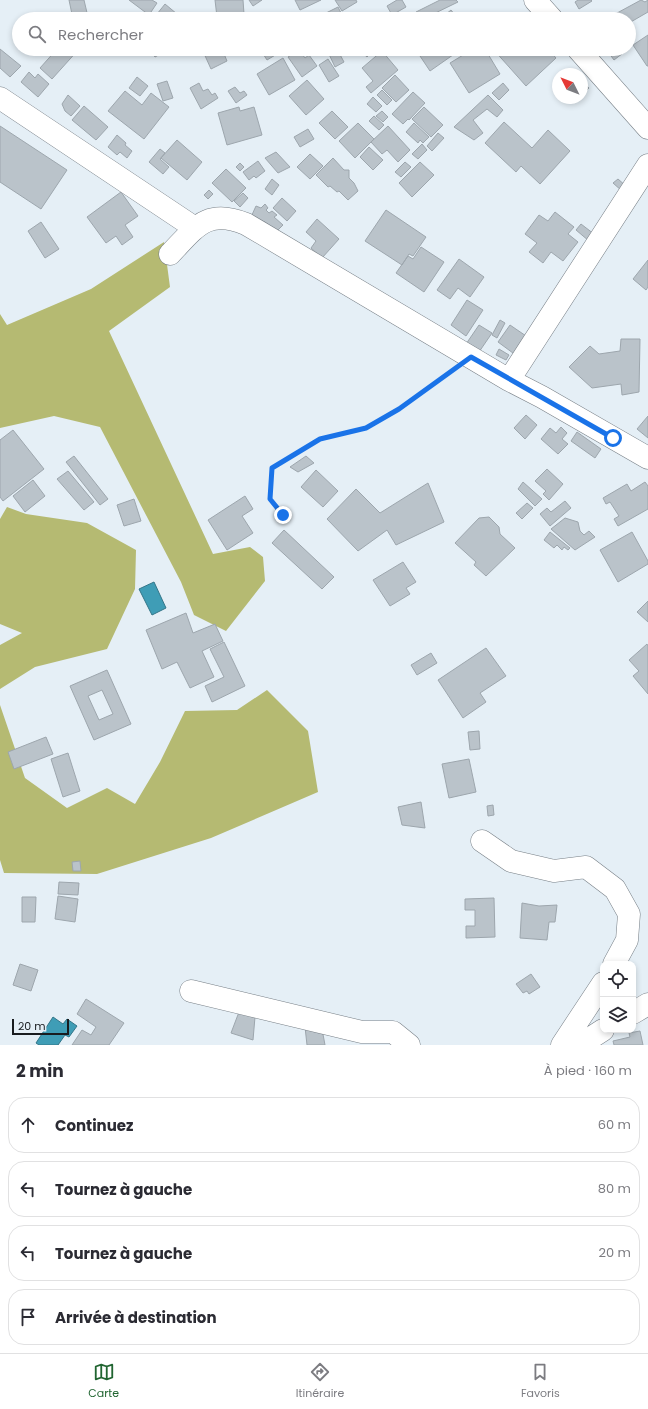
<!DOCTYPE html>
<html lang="fr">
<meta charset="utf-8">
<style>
body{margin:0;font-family:Poppins,sans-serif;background:#f7f7f7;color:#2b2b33}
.controls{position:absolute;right:12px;bottom:12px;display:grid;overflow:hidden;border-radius:8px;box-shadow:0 2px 6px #0003}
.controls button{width:36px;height:36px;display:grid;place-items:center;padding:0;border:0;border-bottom:1px solid #e1e1e2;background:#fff;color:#2b2b33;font:20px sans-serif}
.compass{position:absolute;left:552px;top:68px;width:36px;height:36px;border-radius:50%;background:#fff;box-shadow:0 2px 6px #0003;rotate:312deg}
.scale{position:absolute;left:12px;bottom:10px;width:57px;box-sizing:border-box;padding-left:4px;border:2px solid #191c1f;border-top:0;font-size:11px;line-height:14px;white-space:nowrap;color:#191c1f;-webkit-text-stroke:3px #e5eff6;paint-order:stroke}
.stop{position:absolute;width:12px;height:12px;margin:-9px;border:3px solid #1a73e8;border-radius:50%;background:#fff}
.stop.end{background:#1a73e8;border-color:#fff;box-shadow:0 1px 4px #0008}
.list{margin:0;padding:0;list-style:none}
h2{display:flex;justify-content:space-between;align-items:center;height:52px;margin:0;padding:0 16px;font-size:17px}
h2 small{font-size:13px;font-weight:400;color:#7c7c81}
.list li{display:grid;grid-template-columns:26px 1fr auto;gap:12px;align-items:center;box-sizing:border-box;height:56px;margin:0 8px 8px;padding:0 8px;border:1px solid #e1e1e2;border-radius:16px}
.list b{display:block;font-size:15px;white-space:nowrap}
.list em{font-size:13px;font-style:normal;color:#7c7c81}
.icon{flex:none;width:22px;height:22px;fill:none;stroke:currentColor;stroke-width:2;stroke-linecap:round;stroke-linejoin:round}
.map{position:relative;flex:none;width:648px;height:1045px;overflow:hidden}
.search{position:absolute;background:#fff;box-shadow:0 2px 6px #0003;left:12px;right:12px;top:12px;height:44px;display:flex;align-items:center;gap:10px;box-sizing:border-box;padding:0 14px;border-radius:22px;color:#7c7c81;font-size:15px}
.sheet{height:308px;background:#fff}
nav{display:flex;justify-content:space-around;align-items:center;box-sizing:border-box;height:56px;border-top:1px solid #e1e1e2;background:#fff;font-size:11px;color:#7c7c81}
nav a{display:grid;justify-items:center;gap:2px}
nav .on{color:#216531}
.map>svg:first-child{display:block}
.forest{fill:#b5ba72}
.water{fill:#3f9db6;stroke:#347689}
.building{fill:#bac3ca;stroke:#9da6ad;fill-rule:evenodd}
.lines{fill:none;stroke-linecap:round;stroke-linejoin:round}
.minor-casing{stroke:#777f86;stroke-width:23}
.major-casing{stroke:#777f86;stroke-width:23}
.path{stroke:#91989d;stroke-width:2.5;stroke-dasharray:2 3;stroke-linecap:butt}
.minor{stroke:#fff;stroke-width:22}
.major{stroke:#fff;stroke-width:22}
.route{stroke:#1a73e8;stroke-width:5}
</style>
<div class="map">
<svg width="648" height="1045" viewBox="0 0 648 1045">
<rect width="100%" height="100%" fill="#e5eff6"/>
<!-- forest -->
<path class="forest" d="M164,242l6,45 -61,44 104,223 37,-7 13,10 2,24 -39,50 -32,-16 -13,-33 -81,-155 -46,-11 -54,12v-114l7,11 84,-36z
M7,507l19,7 61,9 49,27 -1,39 -28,60 -72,18 -35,22v-44l22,-12 -22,-9v-105z
M267,690l41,41 10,61 -107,46 -114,36 -93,-1 -4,-13v-155l25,73 42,30 40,-20 28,16 25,-42 25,-51 52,-1z"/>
<!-- water -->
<path class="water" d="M154,582l12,26 -14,7 -13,-26z
M53,1017l10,7 4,-5 10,7 -8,11 -4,-2 -7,10h-19l-3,-2z"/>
<!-- building -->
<path class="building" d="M69,0h15l4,17 -15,2z
M129,0h23l5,3 -8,12z
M215,0h28l1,14 -27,3z
M249,0h13l-9,6z
M295,0h26l-21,10z
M335,0h21l1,2 -15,9z
M397,0h5l4,7 -14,8 -5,-9z
M440,0h16l2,2 -35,17h-3l-4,-7z
M578,0h13l1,1 -13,8 -4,-7z
M641,0l4,2 3,-2v12l-19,11v-4h-23z
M165,4l18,15h-30z
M338,7l6,12h-20l-2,-4z
M451,10l7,9h-18z
M648,35v31h-1l-14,-21z
M0,49l21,17 -11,11 -10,-9z
M57,49h22l-27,30 -12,-11z
M149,49h11l2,4 -7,4z
M202,49h20l5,12 -16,8z
M260,49h21l1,2 -15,9z
M329,49h8l7,13 -9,5 -8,-17z
M338,49h11l-9,4z
M358,49h17l-8,8z
M430,49h30v1l-30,21 -10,-15z
M473,49h12l15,25 -31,19 -19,-30z
M493,49h55l8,9 -30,28z
M606,49h20l1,1 -13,10z
M299,50l6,8 4,-3 8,11 -15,11 -14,-20z
M382,51l16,19 -27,23 -5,-6 7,-6 -11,-13z
M283,58l12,22 -26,15 -12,-21z
M328,59l11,17 -10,6 -10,-17z
M29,72l6,6 3,-4 11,10 -11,13 -17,-15z
M395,75l14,15 -13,12 -14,-14z
M137,77l11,9 -8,10 -11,-8z
M307,80l17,19 -18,16 -17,-19z
M167,81l6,17 -10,3 -6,-17z
M582,81l7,7 -7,7z
M199,83l4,8 5,-2 4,6 3,-2 3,5 -17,11 -11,-21z
M503,83l6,7 -10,10 -7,-7z
M235,87l5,6 4,-2 3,4 -11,8 -8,-12z
M382,90l10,10 -5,5 -10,-10z
M125,91l17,14 9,-12 18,14 -25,32 -36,-28z
M413,92l12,11 -16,17 -1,-1 -5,5 -11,-10z
M68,95l12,11 -9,10 -6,-5 -3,-7z
M488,95l15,15 -6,7 -10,-8 -14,11 10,13 -9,7 -20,-13z
M373,97l9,9 -6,6 -9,-8z
M84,106l24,21 -12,13 -24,-20z
M239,107l1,4 14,-4 8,28 -35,10 -9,-32z
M424,107l19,18 -12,12 -19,-18z
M332,111l16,16 -13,12 -16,-16z
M382,111l6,6 -5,5 -7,-6z
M374,116l10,9 -5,5 -10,-9z
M504,122l28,26 16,-18 22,21 -30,33 -19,-18 -5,6 -31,-29z
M358,123l16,16 -19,19 -16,-17z
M414,123l15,14 -6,6 -3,-3 -2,3 -12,-11z
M0,126l67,44 -26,39 -41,-27z
M388,126l22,24 -12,12 -11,-12 -5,4 -11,-12z
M308,129l6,10 -14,8 -6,-10z
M438,133l6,5 -12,13 -5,-5z
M117,135l9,8 -1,2 7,6 -5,7 -7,-6 -3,3 -9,-8z
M177,140l25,22 -15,18 -26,-22z
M422,144l5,6 -9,9 -6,-5z
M369,147l14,13 -10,10 -13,-13z
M160,149l5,4 -5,6 9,8 -6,7 -14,-12z
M276,152l14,15 -12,6 -13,-15z
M310,154l13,12 -13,13 -13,-12z
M333,158l11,12h5v8l5,5 4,8 -10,9 -9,-9 -2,1 -7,-6 -2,1 -12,-12z
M258,161l7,10 -9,7 -2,-2 -5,4 -6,-8z
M405,162l6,5 -10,10 -6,-5z
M420,162l14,13 -22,22 -13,-14z
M240,163l4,4 -4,4 -4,-4z
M226,169l20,19 -14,14 -20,-19z
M272,179l7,6 -7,10 -7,-6z
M618,179l8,7 -4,5 -9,-8z
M209,190l4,4 -5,5 -4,-4z
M121,192l17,24 -13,9 8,12 -11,8 -6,-9 -10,7 -19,-26z
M243,193l5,5 -8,9 -6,-6z
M282,198l14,13 -9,10 -14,-13z
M265,204l3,4 -2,2 3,3 3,-2 5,4 -3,2 9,8 -7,7 -11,-10 -14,-5 5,-11 5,2z
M386,210l40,27 -13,19 -4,-2 -7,11 -37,-24z
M555,212l19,15 -6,7 10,8 -15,19 -12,-9 -8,11 -14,-11 8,-9 -12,-9 14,-19 9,6z
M317,219l22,20 -17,19 -11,-10 5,-7 -10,-9z
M41,222l18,27 -14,9 -17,-27z
M581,224l13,10 -5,7 -13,-11z
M421,247l23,15 -20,30 -28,-19 12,-17 5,3z
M459,259l25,18 -14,20 -12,-9 -8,11 -13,-9z
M648,260v27l-2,3 -13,-11z
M467,300l16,10 -17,26 -15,-11z
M500,320l5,3 -8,15 -5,-3z
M479,325l13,8 -13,19 -13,-8z
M510,325l19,13 -12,18 -19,-14z
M621,339h19l-1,53 -17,3 -1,-11 -29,4 -23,-21 21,-21 9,8 21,-3z
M499,349l10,6 -3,5 -10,-5z
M526,415l11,10 -12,14 -11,-11z
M648,416v22l-11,-9z
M561,427l6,6 -5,6 6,5 -10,10 -17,-15 9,-11 6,5z
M13,430l31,39 -41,32 -3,-4v-57z
M577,432l24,17 -6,9 -24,-17z
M74,456l34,43 -8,6 -34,-43z
M306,456l8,7 -16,9 -8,-5z
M547,469l16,15 -14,16 -6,-6 3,-3 -11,-10z
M316,470l22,21 -15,16 -22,-20z
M68,471l26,31 -10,8 -27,-31z
M33,480l12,16 -20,16 -12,-16z
M523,482l19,17 -7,7 -17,-17z
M645,482l3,4v23l-30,17 -4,-7 5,-3 -9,-14 -4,2 -3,-6 24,-14 4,7z
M428,483l16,39 -48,23 -9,-15 -29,21 -31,-32 29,-30 24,24z
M245,496l8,13 -11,7 11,17 -26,17 -19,-30z
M134,499l7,22 -17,5 -7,-21z
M565,501l6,7 -21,18 -10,-12 7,-6 4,4z
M527,503l6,5 -11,11 -6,-6z
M489,517l10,10 1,7 15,14 -29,28 -12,-11 2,-3 -21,-19 24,-25z
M565,518l13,4 2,9 4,4 5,-4 6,6 -20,13 -24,-21z
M284,530l50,47 -12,12 -50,-46z
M550,532l20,16 -2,2 -4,-3 -2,3 -5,-5 -3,3 -10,-8z
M632,532l16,29v3l-30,18 -18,-32z
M403,562l13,20 -10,6 4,6 -20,12 -17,-26z
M648,601v21l-11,-10z
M186,613l7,20 22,-9 8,17 -21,10 12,26 -24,11 -13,-26 -15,7 -16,-39z
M224,642l21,44 -33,16 -7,-16 19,-9 -14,-28z
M647,644l1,2v48l-15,-18 6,-5 -10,-11z
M486,648l20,28 -26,17 6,9 -23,16 -25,-38z
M431,653l6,10 -20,12 -6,-10z
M107,670l24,54 -37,16 -24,-54zM102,690l11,24 -14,6 -11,-24z
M479,731l1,18 -10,1 -2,-18z
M46,737l7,17 -39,15 -6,-17z
M68,753l12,38 -17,6 -12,-38z
M469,759l7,33 -27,6 -7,-34z
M421,802l4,26 -23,-3 -4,-18z
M493,805l1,10 -6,1 -1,-10z
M80,861l1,10h-8l-1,-9z
M59,882l20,1 -1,12 -20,-1z
M58,896l20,3 -3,23 -20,-3z
M22,897h14l-1,25h-13z
M494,898l1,39 -29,1v-12h9v-16h-10v-11z
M522,903l17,3 18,-1 -2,17h-6l-2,18 -27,-2z
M20,964l18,6 -7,21 -18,-6z
M531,974l9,13 -11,7 -2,-3 -4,2 -7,-9z
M86,999l38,24 -15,22h-37l10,-15 9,5 5,-8 -19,-13z
M239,1012l16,5 -2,23 -22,-7z
M305,1027l17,2 3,16h-18z
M640,1031l3,14h-29l-1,-4 17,-4 -1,-4z"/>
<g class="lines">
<defs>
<path id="minor" d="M0,98l195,130
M170,254c26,-27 37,-46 76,-30l263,156 33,17 106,61
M509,380l139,-215
M482,841l29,20 43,10 32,-4 29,22 14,25 -2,26 -13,24
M191,991l171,41h31l16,13
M633,1013l15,-9
M562,1045l41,-62
M580,1045l23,-15"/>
<path id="major" d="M535,0l17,19
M578,49l70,79"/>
</defs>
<!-- minor casing -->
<use href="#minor" class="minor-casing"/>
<!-- major casing -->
<use href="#major" class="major-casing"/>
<!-- path -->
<path class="path" d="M283,515l-13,-16 2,-31 48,-29 46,-11 33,-19 54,-39"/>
<!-- minor -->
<use href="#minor" class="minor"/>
<!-- major -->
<use href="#major" class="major"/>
</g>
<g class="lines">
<!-- route -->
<path class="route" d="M283,515l-13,-16 2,-31 48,-29 46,-11 33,-19 72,-52 142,81"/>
</g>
</svg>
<div class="controls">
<button><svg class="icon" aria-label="locate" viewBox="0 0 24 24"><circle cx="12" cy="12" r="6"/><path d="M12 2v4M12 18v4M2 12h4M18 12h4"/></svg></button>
<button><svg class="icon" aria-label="layers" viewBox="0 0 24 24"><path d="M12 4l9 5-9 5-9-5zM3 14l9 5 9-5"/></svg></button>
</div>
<svg class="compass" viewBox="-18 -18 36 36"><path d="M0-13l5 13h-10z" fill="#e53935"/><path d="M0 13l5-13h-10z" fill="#7c7c81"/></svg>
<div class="scale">20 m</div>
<div class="stop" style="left:613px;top:438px"></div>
<div class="stop end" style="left:283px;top:515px"></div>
<div class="search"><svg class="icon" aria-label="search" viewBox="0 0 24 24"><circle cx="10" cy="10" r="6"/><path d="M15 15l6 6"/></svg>Rechercher</div>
</div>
<section class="sheet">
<h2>2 min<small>À pied · 160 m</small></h2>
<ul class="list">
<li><svg class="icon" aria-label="ahead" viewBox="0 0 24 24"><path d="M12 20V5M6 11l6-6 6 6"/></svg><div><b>Continuez</b></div><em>60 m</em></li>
<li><svg class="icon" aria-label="left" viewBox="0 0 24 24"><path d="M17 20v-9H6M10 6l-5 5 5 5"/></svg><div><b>Tournez à gauche</b></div><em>80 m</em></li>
<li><svg class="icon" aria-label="left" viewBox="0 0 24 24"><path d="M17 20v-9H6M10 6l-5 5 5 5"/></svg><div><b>Tournez à gauche</b></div><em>20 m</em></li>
<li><svg class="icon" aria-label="arrive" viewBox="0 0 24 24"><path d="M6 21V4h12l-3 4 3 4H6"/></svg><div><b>Arrivée à destination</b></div></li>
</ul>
</section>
<nav>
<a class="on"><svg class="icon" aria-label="map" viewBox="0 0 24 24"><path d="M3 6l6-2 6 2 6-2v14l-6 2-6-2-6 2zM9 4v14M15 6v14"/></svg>Carte</a>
<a><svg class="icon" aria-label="directions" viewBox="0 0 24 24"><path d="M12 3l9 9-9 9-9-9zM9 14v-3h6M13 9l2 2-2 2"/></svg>Itinéraire</a>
<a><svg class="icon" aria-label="saved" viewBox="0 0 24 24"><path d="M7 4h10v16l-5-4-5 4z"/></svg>Favoris</a>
</nav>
